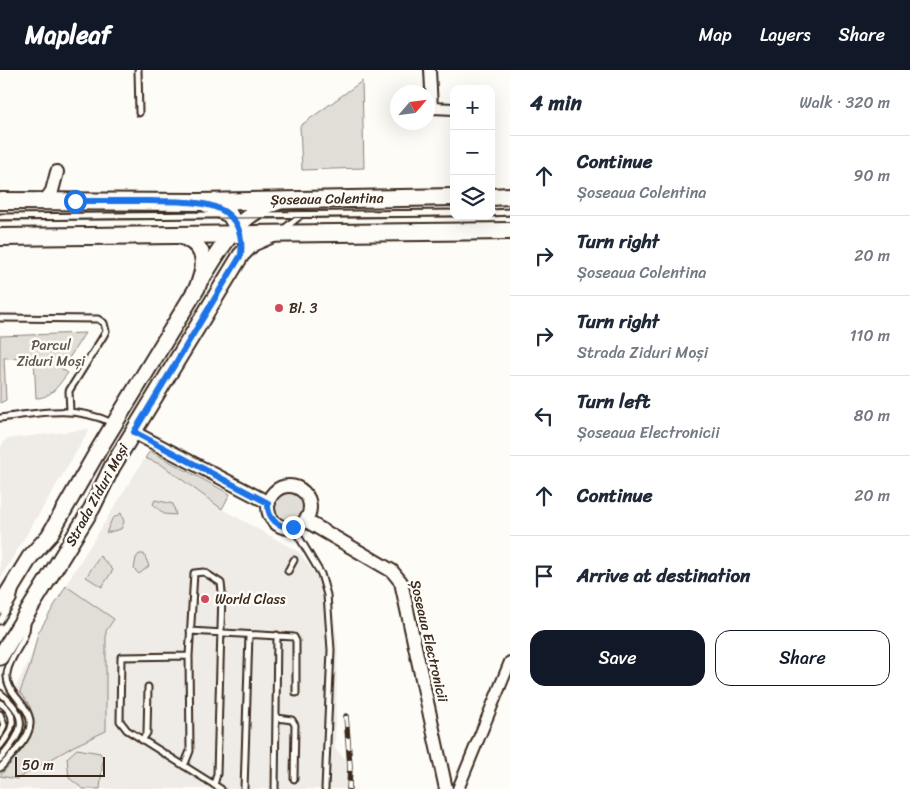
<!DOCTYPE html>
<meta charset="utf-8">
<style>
body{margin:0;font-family:Sriracha,sans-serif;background:#f2f2f3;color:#1f2937}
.controls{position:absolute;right:15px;top:15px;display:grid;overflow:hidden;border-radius:10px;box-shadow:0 5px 20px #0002}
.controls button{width:45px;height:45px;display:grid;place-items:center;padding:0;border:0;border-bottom:1px solid #e0e1e3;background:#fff;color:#1f2937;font:25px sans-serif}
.compass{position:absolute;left:390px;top:15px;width:45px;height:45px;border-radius:50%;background:#fff;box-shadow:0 5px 20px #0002;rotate:62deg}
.scale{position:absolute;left:15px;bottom:12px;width:90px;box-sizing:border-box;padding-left:5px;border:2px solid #3b2a1e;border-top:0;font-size:14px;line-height:18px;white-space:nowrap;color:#3b2a1e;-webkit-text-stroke:4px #fdfcf7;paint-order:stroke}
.stop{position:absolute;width:15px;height:15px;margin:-11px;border:4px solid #1a73e8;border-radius:50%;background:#fff}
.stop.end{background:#1a73e8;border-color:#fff;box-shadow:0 1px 5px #0008}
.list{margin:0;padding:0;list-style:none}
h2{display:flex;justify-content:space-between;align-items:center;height:65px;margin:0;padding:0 20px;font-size:21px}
h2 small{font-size:16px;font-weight:400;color:#747a83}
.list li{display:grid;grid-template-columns:32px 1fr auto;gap:15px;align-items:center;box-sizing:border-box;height:80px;padding:0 20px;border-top:1px solid #e0e1e3}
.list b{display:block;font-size:19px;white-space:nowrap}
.list p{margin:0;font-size:16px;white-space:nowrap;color:#747a83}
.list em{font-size:16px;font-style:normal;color:#747a83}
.actions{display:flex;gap:10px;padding:15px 20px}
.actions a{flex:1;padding:11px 0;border:1px solid #111827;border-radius:15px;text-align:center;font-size:18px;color:#111827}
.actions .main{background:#111827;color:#fff}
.icon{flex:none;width:28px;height:28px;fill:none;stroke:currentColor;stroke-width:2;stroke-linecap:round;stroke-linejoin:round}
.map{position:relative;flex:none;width:510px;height:719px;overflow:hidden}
header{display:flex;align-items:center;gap:30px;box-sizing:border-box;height:70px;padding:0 25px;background:#111827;color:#fff}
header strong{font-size:24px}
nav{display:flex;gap:28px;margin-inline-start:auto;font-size:18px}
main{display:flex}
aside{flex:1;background:#fff}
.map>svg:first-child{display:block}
.built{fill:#efece7}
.green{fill:#e1ded7;stroke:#8e847a}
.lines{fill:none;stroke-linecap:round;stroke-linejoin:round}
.service-casing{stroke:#3b2a1e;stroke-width:9}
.minor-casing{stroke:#3b2a1e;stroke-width:14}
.tertiary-casing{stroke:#3b2a1e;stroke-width:16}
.secondary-casing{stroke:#3b2a1e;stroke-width:19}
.primary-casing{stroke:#3b2a1e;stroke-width:20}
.service{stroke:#fdfcf7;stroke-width:5}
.minor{stroke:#fdfcf7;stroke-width:10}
.tertiary{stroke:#fdfcf7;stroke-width:12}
.secondary{stroke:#fdfcf7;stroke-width:15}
.primary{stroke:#fdfcf7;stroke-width:16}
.tram{stroke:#3b2a1e;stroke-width:1}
.rail-casing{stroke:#3b2a1e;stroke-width:5.5}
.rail{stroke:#fdfcf7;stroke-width:4;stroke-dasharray:11;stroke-linecap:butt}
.route{stroke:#1a73e8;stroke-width:6}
.poi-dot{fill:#d1495b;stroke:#fdfcf7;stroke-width:2}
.labels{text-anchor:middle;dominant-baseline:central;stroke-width:5;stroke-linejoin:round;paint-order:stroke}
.street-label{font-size:14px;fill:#3b2a1e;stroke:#fdfcf7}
.poi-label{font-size:14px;fill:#3b2a1e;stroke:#fdfcf7;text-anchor:start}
.park-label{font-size:14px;fill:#64574c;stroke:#fdfcf7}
</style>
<header>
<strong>Mapleaf</strong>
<nav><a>Map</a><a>Layers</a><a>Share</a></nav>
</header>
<main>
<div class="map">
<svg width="510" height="719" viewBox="0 0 510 719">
<rect width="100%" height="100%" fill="#fdfcf7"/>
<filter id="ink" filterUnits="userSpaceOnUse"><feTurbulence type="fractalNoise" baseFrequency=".02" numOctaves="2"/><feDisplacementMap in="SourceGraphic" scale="10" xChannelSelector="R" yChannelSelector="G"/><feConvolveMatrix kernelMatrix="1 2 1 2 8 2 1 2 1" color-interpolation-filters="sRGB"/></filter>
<g filter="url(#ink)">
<!-- built -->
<path class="built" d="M90,359l-90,150v-131l6,-9z
M145,388l17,7 60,44 77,43 31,42 8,49 -3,106 13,12 -2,28h-346v-70l68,-138z"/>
<!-- green -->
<path class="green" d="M362,11l2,87 -62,2 -2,-44z
M85,263l-23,36 6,4c-9,11 -16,25 -32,25l-2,-41 -30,1 2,42 -6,3v-67z
M150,381l80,43 -8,15 -60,-44 -17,-7z
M269 437a20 20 0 1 1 40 0a20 20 0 1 1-40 0Z
M155,430l18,4 3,11 -12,-1 -11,-10z
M121,443l3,9 -3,7 -15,4 6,-14z
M139,484h5l5,12 -10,8 -5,-5 2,-11z
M100,486l13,14 -11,17 -16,-10z
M66,516l48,33 -8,12v100l-32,15 -57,33 -17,-3c23,-28 50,-49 20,-84l10,-26 8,-33z
M77,679l23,4 3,5 -3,31h-17l-14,-11 -2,-20z"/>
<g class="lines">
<defs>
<path id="service" d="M138,0l1,43
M491,143l19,-1
M259,145l195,-2
M0,147l218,-2
M285,158l16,-13
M0,248l98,1 6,4 2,8 -2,4 -35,56 1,20
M0,348c39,-5 75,-13 112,5
M293,457l28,47 6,21 4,55 -6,139
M288,501l6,-11
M0,551l13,-21 2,-8
M190,561l104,6 2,4v52
M189,586l-68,1 -1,64 7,9 94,59
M0,623c32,25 22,40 0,66
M0,633c20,12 12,29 0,43
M0,644l4,11 -4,10
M277,648l15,2 3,5 -1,54
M142,670l5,-7 1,-46
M184,696l6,-15 -1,-95 5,-83 10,-1 17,11 1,9 -5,182 -3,11
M0,698c9,-10 21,-21 27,-33 14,-27 -23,-38 -20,-62 3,-19 20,-31 20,-50
M244,719l5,-154
M275,719l2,-154"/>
<path id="minor" d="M430,0l2,38 22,1
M458,719l52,-127"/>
<path id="tertiary" d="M45,131l7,-10 5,-19
M133,362l136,71
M268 437a21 21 0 1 1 42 0a21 21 0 1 1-42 0Z
M305,450l87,51 9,11 45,207"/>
<path id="secondary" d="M202,132l28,13 10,18
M203,207c20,-32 36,-65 75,-75
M0,536l30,-49 19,-21 50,-87 98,-161c11,-26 9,-43 -18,-53
M0,587l92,-149 20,-41 129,-212 12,-12 21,-9"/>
<path id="primary" d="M491,127l19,-1
M0,131l200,1 254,-5
M0,167l510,-6"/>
</defs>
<!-- service casing -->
<use href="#service" class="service-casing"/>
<!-- minor casing -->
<use href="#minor" class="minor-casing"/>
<!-- tertiary casing -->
<use href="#tertiary" class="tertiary-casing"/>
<!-- secondary casing -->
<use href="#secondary" class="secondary-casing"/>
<!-- primary casing -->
<use href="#primary" class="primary-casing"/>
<!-- service -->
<use href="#service" class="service"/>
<!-- minor -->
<use href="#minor" class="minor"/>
<!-- tertiary -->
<use href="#tertiary" class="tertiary"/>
<!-- secondary -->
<use href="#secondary" class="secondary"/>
<!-- primary -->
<use href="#primary" class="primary"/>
<!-- tram -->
<path class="tram" d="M491,146h19
M0,150l476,-4"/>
<defs>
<path id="rail" d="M346,646l4,50 -1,23"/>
</defs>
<!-- rail casing -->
<use href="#rail" class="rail-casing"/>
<!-- rail -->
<use href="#rail" class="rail"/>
</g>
</g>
<g class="lines" filter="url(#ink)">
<!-- route -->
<path class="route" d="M75,131c25,0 49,0 74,0 41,1 98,-5 92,54l-107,177 134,71c-1,15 10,25 25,24"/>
</g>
<!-- markers -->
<g class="poi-dot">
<circle cx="279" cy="238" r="5"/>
<circle cx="205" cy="529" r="5"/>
</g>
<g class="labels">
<!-- street labels -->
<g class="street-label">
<text transform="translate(327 129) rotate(-1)">Șoseaua Colentina</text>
<text transform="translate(97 425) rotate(-61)">Strada Ziduri Moși</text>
<text transform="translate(429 571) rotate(77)">Șoseaua Electronicii</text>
</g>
<!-- poi labels -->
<g class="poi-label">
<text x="289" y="238">Bl. 3</text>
<text x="215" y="529">World Class</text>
</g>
<!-- park labels -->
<g class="park-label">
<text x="51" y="275">Parcul<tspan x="51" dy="16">Ziduri Moși</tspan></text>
</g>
</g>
</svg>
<div class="controls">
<button>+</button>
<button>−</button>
<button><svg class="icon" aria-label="layers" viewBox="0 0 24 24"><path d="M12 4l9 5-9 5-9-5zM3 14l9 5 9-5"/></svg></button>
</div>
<svg class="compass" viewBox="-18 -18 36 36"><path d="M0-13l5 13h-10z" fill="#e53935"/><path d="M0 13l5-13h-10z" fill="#747a83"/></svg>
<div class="scale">50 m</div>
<div class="stop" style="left:75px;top:131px"></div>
<div class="stop end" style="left:293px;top:457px"></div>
</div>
<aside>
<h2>4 min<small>Walk · 320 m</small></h2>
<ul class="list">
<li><svg class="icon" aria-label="ahead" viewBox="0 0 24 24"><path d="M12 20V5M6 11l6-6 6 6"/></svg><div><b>Continue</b><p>Șoseaua Colentina</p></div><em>90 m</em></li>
<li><svg class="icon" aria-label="right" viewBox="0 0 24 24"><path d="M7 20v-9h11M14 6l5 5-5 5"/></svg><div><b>Turn right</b><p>Șoseaua Colentina</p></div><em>20 m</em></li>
<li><svg class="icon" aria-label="right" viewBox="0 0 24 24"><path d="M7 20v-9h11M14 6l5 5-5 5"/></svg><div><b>Turn right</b><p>Strada Ziduri Moși</p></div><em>110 m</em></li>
<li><svg class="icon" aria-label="left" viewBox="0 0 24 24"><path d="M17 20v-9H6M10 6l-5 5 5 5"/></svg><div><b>Turn left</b><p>Șoseaua Electronicii</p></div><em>80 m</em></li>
<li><svg class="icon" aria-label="ahead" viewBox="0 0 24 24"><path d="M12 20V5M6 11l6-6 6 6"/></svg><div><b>Continue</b></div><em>20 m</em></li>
<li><svg class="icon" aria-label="arrive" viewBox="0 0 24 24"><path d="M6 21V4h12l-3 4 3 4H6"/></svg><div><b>Arrive at destination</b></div></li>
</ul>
<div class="actions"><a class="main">Save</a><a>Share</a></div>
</aside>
</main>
